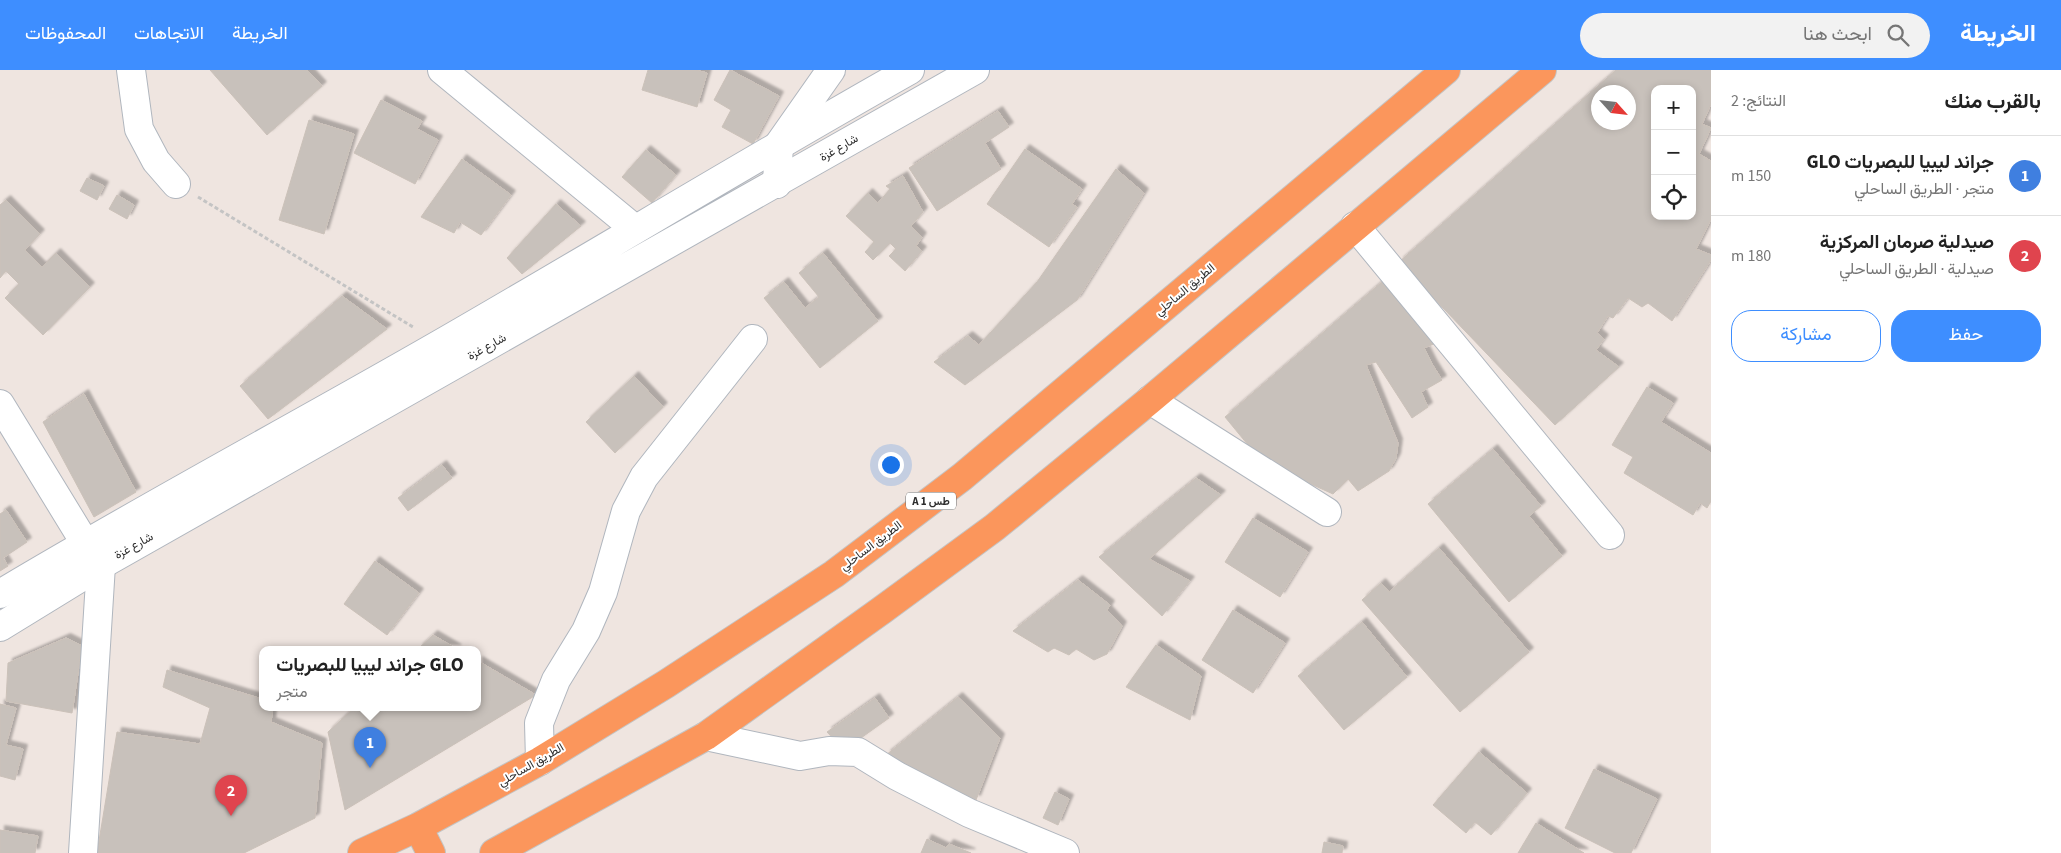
<!DOCTYPE html>
<html lang="ar">
<meta charset="utf-8">
<style>
body{margin:0;font-family:"Source Sans 3",Vazirmatn,sans-serif;background:#f2f2f2;color:#222;direction:rtl}
.controls{position:absolute;right:15px;top:15px;display:grid;overflow:hidden;border-radius:10px;box-shadow:0 2px 8px #0003}
.controls button{width:45px;height:45px;display:grid;place-items:center;padding:0;border:0;border-bottom:1px solid #e0e0e0;background:#fff;color:#222;font:25px sans-serif}
.compass{position:absolute;left:1591px;top:15px;width:45px;height:45px;border-radius:50%;background:#fff;box-shadow:0 2px 8px #0003;rotate:117deg}
.you{position:absolute;left:890px;top:394px;width:18px;height:18px;margin:-12px;border:4px solid #fff;border-radius:50%;background:#1a73e8;box-shadow:0 0 0 8px #1a73e833}
.badge{display:grid;place-items:center;width:32px;height:32px;border-radius:50%;background:#3e8eff;color:#fff;font-size:16px;font-weight:700}
.pin{position:absolute;translate:-50% -41px;filter:drop-shadow(0 1px 2px #0008)}
.pin::after{content:'';position:absolute;top:26px;width:18px;height:15px;background:inherit;clip-path:polygon(0 0,100% 0,50% 100%)}
.popup{position:absolute;left:259px;top:576px;width:222px;height:65px;box-sizing:border-box;display:grid;place-content:center;border-radius:10px;background:#fff;filter:drop-shadow(0 1px 4px #0005);font-size:16px;white-space:nowrap;color:#767676}
.popup b{font-size:19px;color:#222}
.popup::after{content:'';position:absolute;left:50%;top:100%;margin-left:-10px;border:10px solid transparent;border-top-color:#fff}
.list{margin:0;padding:0;list-style:none}
h2{display:flex;justify-content:space-between;align-items:center;height:65px;margin:0;padding:0 20px;font-size:21px}
h2 small{font-size:16px;font-weight:400;color:#767676}
.list li{display:grid;grid-template-columns:32px 1fr auto;gap:15px;align-items:center;box-sizing:border-box;height:80px;padding:0 20px;border-top:1px solid #e0e0e0}
.list b{display:block;font-size:19px;white-space:nowrap}
.list p{margin:0;font-size:16px;white-space:nowrap;color:#767676}
.list em{font-size:16px;font-style:normal;color:#767676}
.actions{display:flex;gap:10px;padding:15px 20px}
.actions a{flex:1;padding:11px 0;border:1px solid #3e8eff;border-radius:20px;text-align:center;font-size:18px;color:#3e8eff}
.actions .main{background:#3e8eff;color:#fff}
.icon{flex:none;width:28px;height:28px;fill:none;stroke:currentColor;stroke-width:2;stroke-linecap:round;stroke-linejoin:round}
.map{position:relative;flex:none;width:1711px;height:783px;overflow:hidden;direction:ltr}
header{display:flex;align-items:center;gap:30px;box-sizing:border-box;height:70px;padding:0 25px;background:#3e8eff;color:#fff}
header strong{font-size:24px}
nav{display:flex;gap:28px;margin-inline-start:auto;font-size:18px}
.search{width:350px;height:45px;background:#f2f2f2;display:flex;align-items:center;gap:12px;box-sizing:border-box;padding:0 18px;border-radius:28px;color:#767676;font-size:19px}
main{display:flex}
aside{flex:1;background:#fff}
.map>svg:first-child{display:block}
.building{fill:#c8c1bb;stroke:#cbc1b9;fill-rule:evenodd;filter:url(#shadow)}
.lines{fill:none;stroke-linecap:round;stroke-linejoin:round}
.minor-casing{stroke:#b0b6be;stroke-width:30}
.tertiary-casing{stroke:#b0b6be;stroke-width:30}
.trunk-casing{stroke:#c4c4c4;stroke-width:30}
.path{stroke:#c4c4c4;stroke-width:3;stroke-dasharray:4 2.5;stroke-linecap:butt}
.minor{stroke:#fff;stroke-width:28}
.tertiary{stroke:#fff;stroke-width:28}
.trunk{stroke:#fb965c;stroke-width:28}
.labels{text-anchor:middle;dominant-baseline:central;stroke-width:4;stroke-linejoin:round;paint-order:stroke}
.shield{fill:#fff;stroke:#6d6d6d;stroke-width:1}
.shield-label{font-size:11px;font-weight:bold;fill:#2e2e2e}
.street-label{font-size:12px;fill:#2e2e2e;stroke:#fff}
</style>
<header>
<strong>الخريطة</strong>
<div class="search"><svg class="icon" aria-label="search" viewBox="0 0 24 24"><circle cx="10" cy="10" r="6"/><path d="M15 15l6 6"/></svg>ابحث هنا</div>
<nav><a>الخريطة</a><a>الاتجاهات</a><a>المحفوظات</a></nav>
</header>
<main>
<aside>
<h2>بالقرب منك<small>النتائج: 2</small></h2>
<ul class="list">
<li><span class="badge" style="background:#3f7fe0">1</span><div><b>جراند ليبيا للبصريات GLO</b><p>متجر · الطريق الساحلي</p></div><em>150 m</em></li>
<li><span class="badge" style="background:#e0444e">2</span><div><b>صيدلية صرمان المركزية</b><p>صيدلية · الطريق الساحلي</p></div><em>180 m</em></li>
</ul>
<div class="actions"><a class="main">حفظ</a><a>مشاركة</a></div>
</aside>
<div class="map">
<svg width="1711" height="783" viewBox="0 0 1711 783">
<defs>
<filter id="shadow"><feDropShadow dx="4.5" dy="-4.5" stdDeviation="1" flood-color="#0004"/></filter>
</defs>
<rect width="100%" height="100%" fill="#efe5e0"/>
<!-- building -->
<path class="building" d="M210,0h97l15,16 -55,49z
M648,0h48l11,3 -10,34 -55,-17z
M730,0l49,26 -26,48 -31,-17 9,-17 -17,-10z
M1616,0h95v34l-9,20 9,4 -12,26 12,7v58l-15,30 15,6v5l-39,61 -24,-18 -6,4 -14,-9 -15,20 -5,-2 -11,17 7,6 -8,11 23,17 -64,58 -156,-163zM1655,19h37v127h-37zM1598,22h30v30h-30z
M381,30l41,21 -5,8 21,11 -23,44 -61,-31z
M998,41l11,16 -24,16 16,26 -64,42 -28,-43z
M309,50l45,14 -30,100 -45,-14z
M1025,79l57,40 -10,15 5,3 -28,40 -62,-43z
M646,80l30,25 -24,28 -30,-26z
M462,89l49,36 -30,40 -21,-13 -6,11 -33,-16z
M1116,99l28,24 -67,107 -112,85 -31,-23 34,-26 11,9 58,-63z
M903,106l20,36 -12,14 11,11 -6,9 6,5 -17,20 -16,-15 7,-7 -6,-6 -17,17 -8,-8 9,-10 -28,-26 22,-23 10,10 12,-14 -4,-3z
M87,108l17,8 -7,14 -17,-9z
M117,125l17,10 -7,14 -18,-10z
M6,130l34,34 -15,16 17,17 14,-14 34,34 -47,48 -38,-37 14,-14 -13,-13 -6,7v-73z
M556,134l25,22 -59,48 -15,-16z
M823,183l55,68 -58,47 -56,-70 20,-16 21,26 14,-11 -20,-24z
M1383,211l53,62 -12,5 8,16 10,16 -21,12 7,15 -16,11 -36,-56 -10,3 32,78 -2,15 -7,13 -31,20 -10,-12 -15,15 -71,-32 -37,-45z
M342,226l45,33 -119,90 -28,-33z
M634,306l29,31 -48,46 -29,-31z
M1647,317l26,16 -12,19 50,31v48l-4,7 -7,-5 -7,12 -69,-42 9,-16 -21,-12z
M84,324l52,98 -42,25 -51,-95z
M1493,379l48,57 -12,10 33,40 -53,46 -81,-98z
M442,395l10,13 -44,33 -10,-13z
M1196,408l25,17 -72,64 41,22 -28,35 -63,-59z
M6,440l21,32 -24,16 5,8 -8,5v-57z
M1253,448l55,34 -28,45 -55,-35z
M1439,478l90,104 -69,60 -98,-112 19,-17 8,9z
M375,491l44,32 -32,42 -43,-31z
M1078,510l32,25 -3,5 15,16 -15,28 -13,6 -18,-11 -7,6 -15,-7 -6,4 -35,-21z
M1233,540l52,33 -32,50 -51,-33z
M1362,552l45,55 -63,53 -46,-54z
M433,565l24,14h-39z
M66,568l16,8 -10,67 -66,-12 2,-38z
M1156,575l45,31 -11,44 -64,-33z
M478,591l58,34 -191,115 -17,-78 27,-25h123z
M167,600l95,29v8h11l-2,15 51,21 -7,75 -71,35h-147l20,-121 83,12 10,-36 -47,-21z
M958,627l42,41 -24,62 -86,-40 -4,-5z
M875,628l14,20 -45,32 -17,-18z
M0,634l16,4 -10,37 17,4 -8,31 -15,-4z
M1479,682l48,41 -36,42 -16,-13 -9,11 -33,-28z
M1594,699l63,30 -26,54h-16l-50,-25z
M1055,722l14,7 -11,26 -15,-7z
M1536,753l48,30h-66z
M0,760l38,6 -3,17h-35z
M927,769l19,9 3,-4 22,9h-50z
M1324,772l19,4 -1,7h-20z"/>
<g class="lines">
<defs>
<path id="minor" d="M131,0l8,59 17,32 20,23
M442,0l193,159
M777,114l2,-40 52,-74
M1355,156l255,309
M1150,330l177,112
M0,334l85,139 16,22 -18,288
M706,666l94,20 29,-5 29,1 39,24 72,37 96,40
M540,691l-1,-38 17,-43 30,-49 17,-39 23,-81 18,-34 109,-138"/>
<path id="tertiary" d="M0,524c145,-87 294,-166 440,-250 158,-91 312,-185 470,-274
M0,557l101,-62 874,-495"/>
<path id="trunk" d="M418,757l13,26
M362,783l56,-26 122,-66 126,-77 168,-110 128,-97 484,-407
M494,783l212,-117 176,-126 113,-83 155,-127 392,-330"/>
</defs>
<!-- minor casing -->
<use href="#minor" class="minor-casing"/>
<!-- tertiary casing -->
<use href="#tertiary" class="tertiary-casing"/>
<!-- trunk casing -->
<use href="#trunk" class="trunk-casing"/>
<!-- path -->
<path class="path" d="M198,127l215,130"/>
<!-- minor -->
<use href="#minor" class="minor"/>
<!-- tertiary -->
<use href="#tertiary" class="tertiary"/>
<!-- trunk -->
<use href="#trunk" class="trunk"/>
</g>
<g class="labels">
<!-- shield labels -->
<rect class="shield" x="906" y="422.5" width="50" height="17" rx="4"/>
<g class="shield-label">
<text x="931" y="431">A 1 طس</text>
</g>
<!-- street labels -->
<g class="street-label">
<text transform="translate(839 78) rotate(-30)">شارع غزة</text>
<text transform="translate(1185 220) rotate(-40)">الطريق الساحلي</text>
<text transform="translate(487 277) rotate(-29)">شارع غزة</text>
<text transform="translate(134 476) rotate(-29)">شارع غزة</text>
<text transform="translate(871 476) rotate(-37)">الطريق الساحلي</text>
<text transform="translate(531 695) rotate(-30)">الطريق الساحلي</text>
</g>
</g>
</svg>
<div class="controls">
<button>+</button>
<button>−</button>
<button><svg class="icon" aria-label="locate" viewBox="0 0 24 24"><circle cx="12" cy="12" r="6"/><path d="M12 2v4M12 18v4M2 12h4M18 12h4"/></svg></button>
</div>
<svg class="compass" viewBox="-18 -18 36 36"><path d="M0-13l5 13h-10z" fill="#e53935"/><path d="M0 13l5-13h-10z" fill="#767676"/></svg>
<div class="you"></div>
<div class="pin badge" style="left:370px;top:698px;background:#3f7fe0">1</div>
<div class="popup"><b>جراند ليبيا للبصريات GLO</b>متجر</div>
<div class="pin badge" style="left:231px;top:746px;background:#e0444e">2</div>
</div>
</main>
